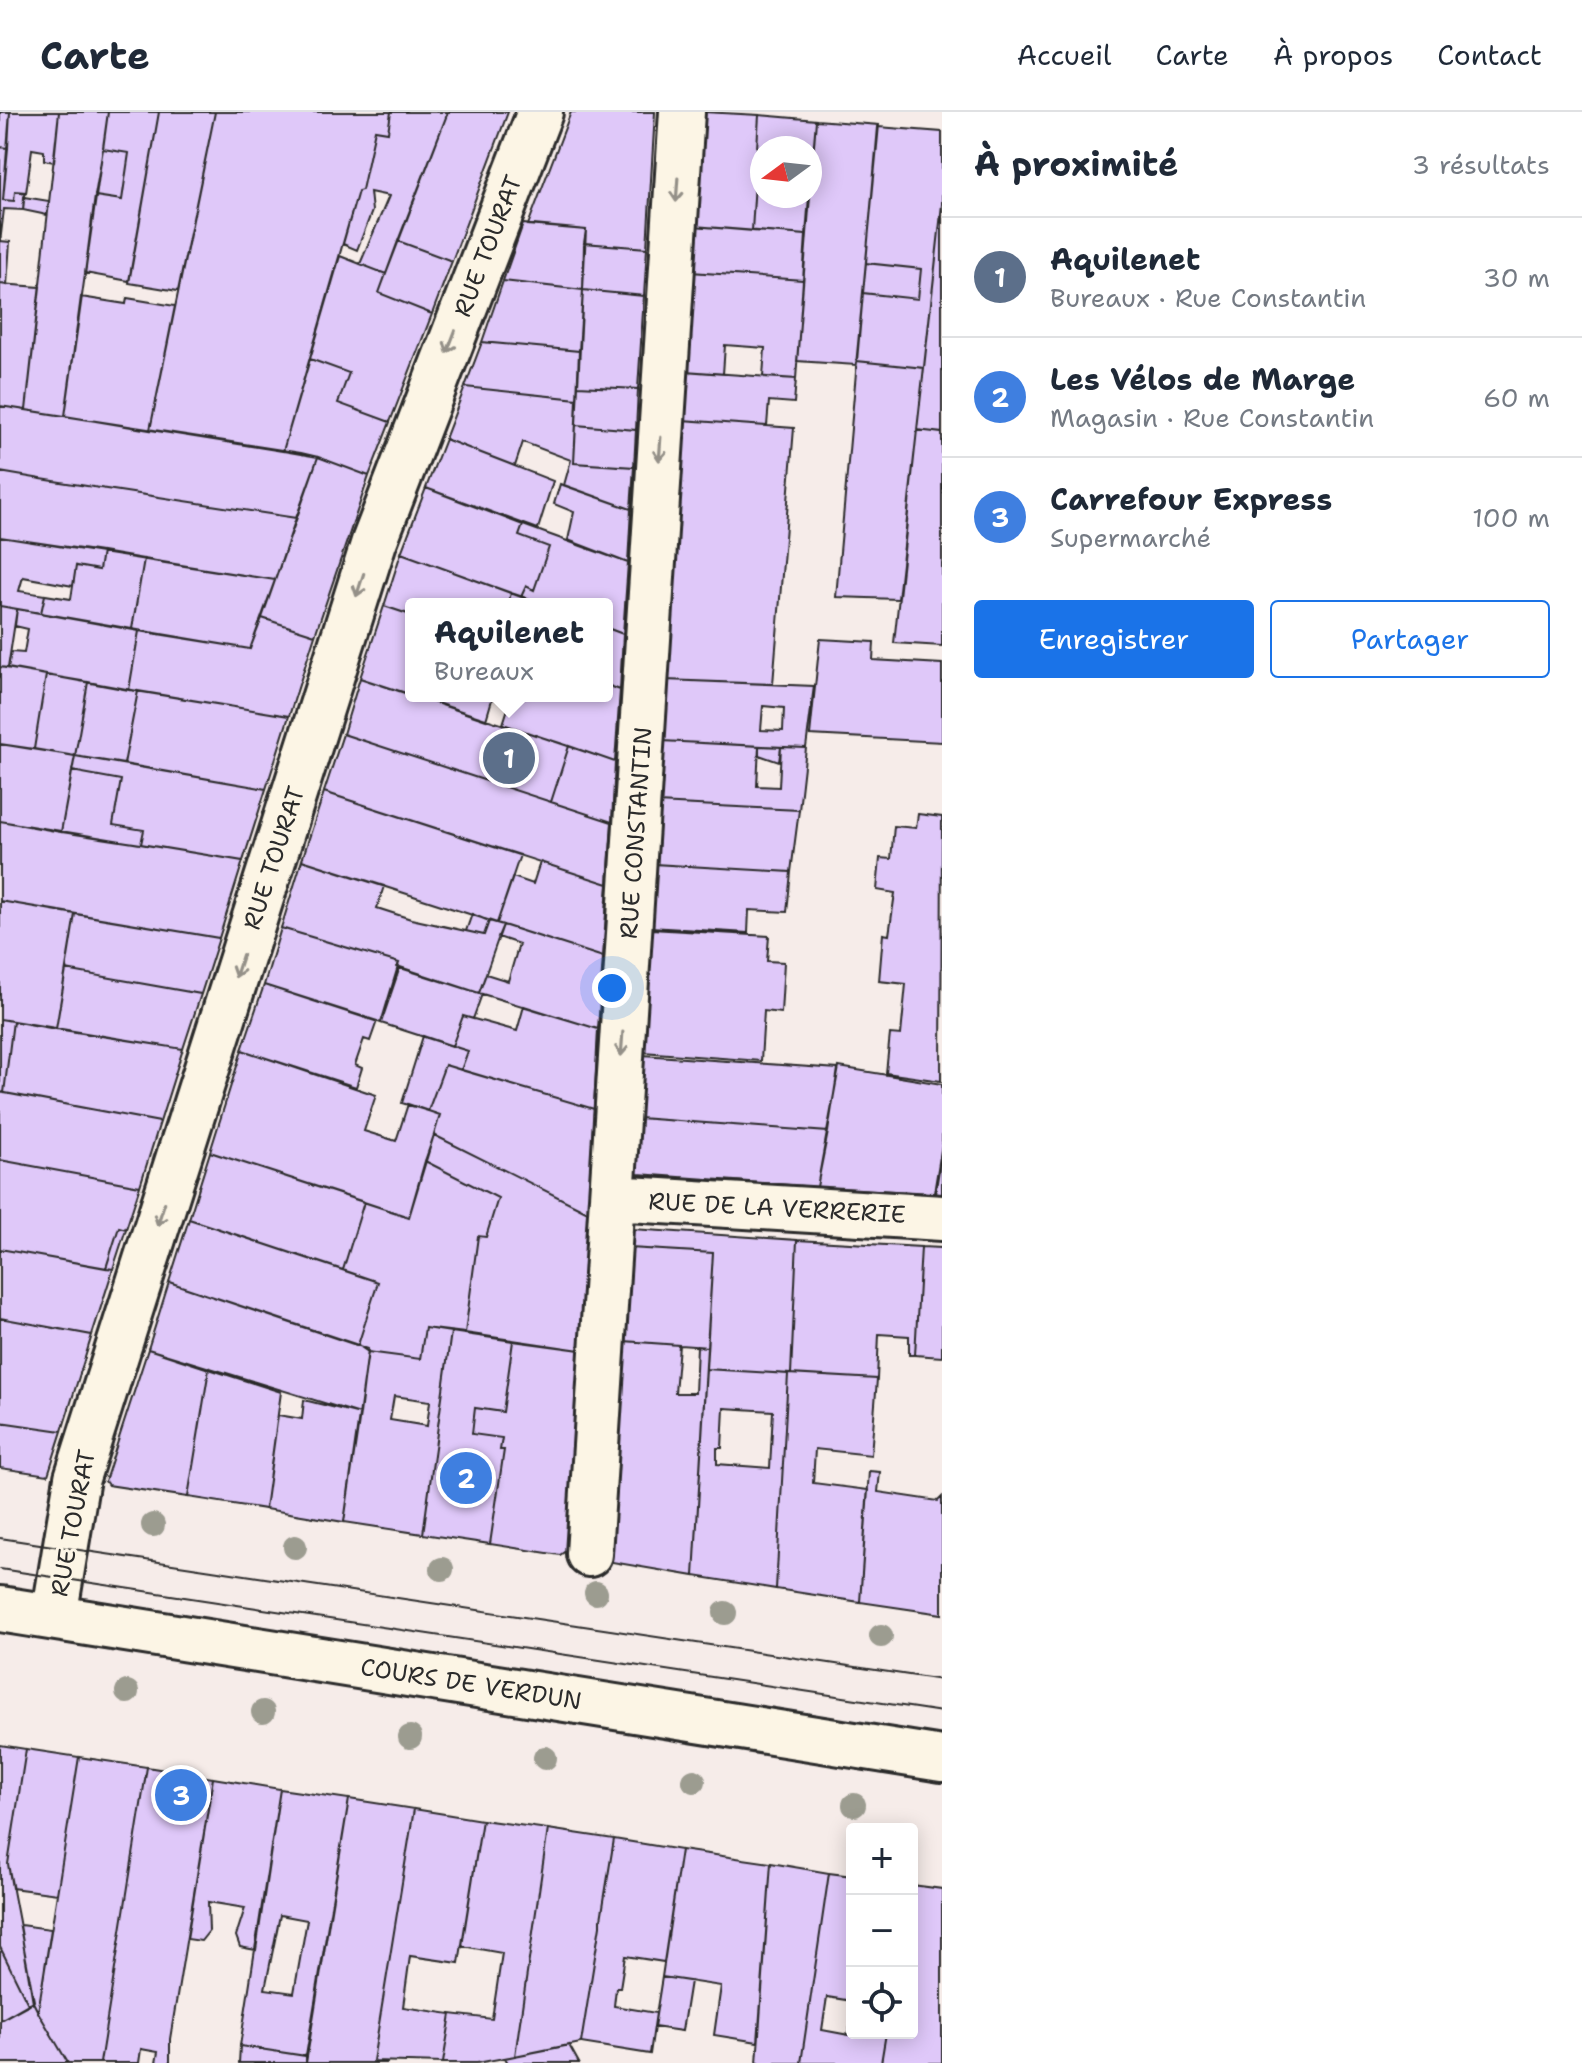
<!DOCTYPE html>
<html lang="fr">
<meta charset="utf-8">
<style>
body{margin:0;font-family:"Shantell Sans",sans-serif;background:#f6f6f7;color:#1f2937}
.controls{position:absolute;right:24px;bottom:24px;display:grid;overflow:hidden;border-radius:8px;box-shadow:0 4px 20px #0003}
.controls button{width:72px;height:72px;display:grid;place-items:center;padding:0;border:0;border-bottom:2px solid #e0e1e3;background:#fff;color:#1f2937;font:40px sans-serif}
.compass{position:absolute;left:750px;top:24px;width:72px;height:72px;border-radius:50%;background:#fff;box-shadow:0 4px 20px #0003;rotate:255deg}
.you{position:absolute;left:612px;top:876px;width:28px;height:28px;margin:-20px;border:6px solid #fff;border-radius:50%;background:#1a73e8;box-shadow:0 0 0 12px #1a73e833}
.badge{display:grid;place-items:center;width:52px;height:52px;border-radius:50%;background:#1a73e8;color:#fff;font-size:26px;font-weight:700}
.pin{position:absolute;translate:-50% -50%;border:4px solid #fff;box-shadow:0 2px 8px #0006}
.popup{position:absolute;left:405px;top:486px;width:208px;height:104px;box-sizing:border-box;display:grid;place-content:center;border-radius:8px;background:#fff;filter:drop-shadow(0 2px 6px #0005);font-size:26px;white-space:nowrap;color:#747a83}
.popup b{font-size:30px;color:#1f2937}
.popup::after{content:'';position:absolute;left:50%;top:100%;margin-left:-16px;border:16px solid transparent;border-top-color:#fff}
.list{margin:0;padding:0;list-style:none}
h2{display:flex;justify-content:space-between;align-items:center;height:104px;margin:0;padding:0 32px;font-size:34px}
h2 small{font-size:26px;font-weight:400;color:#747a83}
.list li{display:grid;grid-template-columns:52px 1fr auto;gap:24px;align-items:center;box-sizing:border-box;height:120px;padding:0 32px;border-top:2px solid #e0e1e3}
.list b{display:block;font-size:30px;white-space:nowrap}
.list p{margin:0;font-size:26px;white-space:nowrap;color:#747a83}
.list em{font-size:26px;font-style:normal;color:#747a83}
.actions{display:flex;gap:16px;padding:24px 32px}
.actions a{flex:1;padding:18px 0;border:2px solid #1a73e8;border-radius:8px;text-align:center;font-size:28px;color:#1a73e8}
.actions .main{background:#1a73e8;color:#fff}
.icon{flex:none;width:44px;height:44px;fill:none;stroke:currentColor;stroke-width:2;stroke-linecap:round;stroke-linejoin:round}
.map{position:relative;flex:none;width:942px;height:1951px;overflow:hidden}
header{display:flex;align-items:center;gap:48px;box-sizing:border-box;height:112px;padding:0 40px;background:#fff;border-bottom:2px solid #e0e1e3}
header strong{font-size:38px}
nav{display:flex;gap:44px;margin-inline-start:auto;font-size:28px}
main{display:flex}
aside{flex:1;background:#fff}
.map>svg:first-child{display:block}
.building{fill:#dfc8f9;stroke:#2b2b2b;stroke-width:2;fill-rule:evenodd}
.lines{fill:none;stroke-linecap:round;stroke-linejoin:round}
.minor-casing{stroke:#2b2b2b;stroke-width:50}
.secondary-casing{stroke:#2b2b2b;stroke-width:50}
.minor{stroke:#fcf5e5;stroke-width:44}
.secondary{stroke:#fcf5e5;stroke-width:44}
.tram{stroke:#2b2b2b;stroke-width:2}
.tree{fill:#9c9c90}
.oneway{stroke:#949088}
.labels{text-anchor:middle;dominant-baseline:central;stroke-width:6;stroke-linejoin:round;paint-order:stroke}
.street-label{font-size:24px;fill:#2b2b2b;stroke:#fcf5e5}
</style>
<header>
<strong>Carte</strong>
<nav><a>Accueil</a><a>Carte</a><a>À propos</a><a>Contact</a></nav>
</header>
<main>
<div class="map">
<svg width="942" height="1951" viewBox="0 0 942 1951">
<rect width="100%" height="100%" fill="#f6ece9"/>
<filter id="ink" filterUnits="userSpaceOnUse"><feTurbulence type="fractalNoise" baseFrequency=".0125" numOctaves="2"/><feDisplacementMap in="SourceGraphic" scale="16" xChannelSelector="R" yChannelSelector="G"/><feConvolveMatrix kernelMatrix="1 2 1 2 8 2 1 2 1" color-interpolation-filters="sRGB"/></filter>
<g filter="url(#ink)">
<!-- building -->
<path class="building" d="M0,0h10l-2,36 -8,-1z
M10,0h49l-5,50 -10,-2v-9l-12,-2 -6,44 -11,-2 -1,10 -11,-1z
M59,0h49l-43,304 -39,-6z
M108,0h51l-30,169 -44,-8 10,-77 27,4 7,-47 -26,-4z
M159,0h56l-37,179 -49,-8z
M215,0h176l-3,20 -13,-2 -13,60 -4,1 -75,260 -133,-21z
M391,0h57l-62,162 -26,-10 29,-68 -19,-4 2,19 -15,39 -14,-6 15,-53 4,-1 13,-60 13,2z
M448,0h60l-56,149 -54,-20z
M571,0h84l-8,136 -63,-5 2,-13 -58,-5z
M703,0l56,3 -7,116 -58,-5z
M759,3l57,5 -6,69v-41h-48v48h47l-3,39 -54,-4z
M816,8l63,5 -23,240 -59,-4z
M878,15l64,5v72l-18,164 -67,-7 6,-68 55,6 3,-30 -55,-6z
M0,35l8,1 -5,52 11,1 1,-10 10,1 -2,18 -19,-1 -4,34z
M103,37l26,4 -7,47 -27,-4z
M24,85l25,4 -2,14 -24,-5z
M942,92v229l-25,-3z
M523,112l63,6 -3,60 -80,-9z
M694,114l112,9 -3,45 -112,-8z
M0,129l10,1 -3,43 -7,-1z
M398,129l54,20 -20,53 -53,-21z
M584,131l63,5 -3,48 -61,-6z
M340,144l46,18 -7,19 53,21 -42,108 -52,-19 11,-30 -39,-14z
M866,151l55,6 -3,30 -55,-6z
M691,160l112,8 -7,99 -33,-2 2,-29 -40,-3 -2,29 -38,-3z
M503,169l80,9 -4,61 -97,-9z
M0,172l40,3 -14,123 -26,-4z
M583,178l61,6 -6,93 -60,-3z
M81,185l45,7 1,-6 48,8 -25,124 -85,-14z
M482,230l97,9 -2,48 -112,-12z
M310,247l39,14 -11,30 52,19 -21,54 -51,-19 -35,-6z
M857,249l67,7 -26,231 -62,-2z
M685,259l111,8 -2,24 -25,-2 -2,25 -85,-6z
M578,274l60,3 -2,41 -60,-5z
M465,275l112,12 -3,64 60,4 -3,42 -67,-24 7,-25 -48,-18 -8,24 -70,-27z
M0,294l301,47 17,4 -22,61 -255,-39 -41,-7z
M682,308l112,8 -21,256 -108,-4z
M576,313l60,5 -2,37 -60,-4z
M917,318l25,3v213l-48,-3z
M445,327l108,42 -15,48 -112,-41z
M318,345l51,19 -54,159 -53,-17z
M0,360l41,7 255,39 -21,62 -110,-17 -165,-26z
M560,372l71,25 -3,54 -60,-23 6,-28 -20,-8z
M426,376l97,37 -4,11 30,11 -15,43 -8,-4 -5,11 -120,-44z
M523,413l105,38 -5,71 -16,-6v-24h-66l-20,-7 5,-11 8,4 15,-43 -30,-11z
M0,425l102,15 -3,18 -23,-4 -3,20 -50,-9 -4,14 26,4 -4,18 -41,-7z
M102,440l42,7 -12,70 -91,-16 4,-18 26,4 5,-33 23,4z
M401,441l110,40 -3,11h-97v11l-27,-9z
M144,447l131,21 -25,69 -118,-20z
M511,481l15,5 -2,6h-16z
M0,494l17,3 -9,59 -8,-1z
M384,494l27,9v80l-51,-17z
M17,497l122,22 -10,59 -121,-22 3,-16 13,1 4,-24 -13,-3z
M262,506l53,17 -26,81 -160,-26 10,-59 111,18z
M607,516l16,6 -3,56 -13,-5z
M820,527l54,3 -1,18 69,4v78l-132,-7z
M0,555l46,8 -12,74 -34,-5z
M46,563l42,7 -13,74 -41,-7z
M360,566l209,68 -18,56 -208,-68z
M665,568l149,6 -8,62 -144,-7zM763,594l21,2 -1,23 -22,-1z
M88,570l50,9 -14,73 -49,-8z
M607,573l13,5 -5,72 -112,-38 9,-28h95z
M138,579l151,25 -23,73 -142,-25z
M415,584h78l-7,24z
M343,622l269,88 -4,62 -284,-92z
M662,629l97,5 -2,40 22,1 2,-40 25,1 -7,62 -142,-7z
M0,632l75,12 -14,76 -61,-11z
M569,634l46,16 -3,60 -61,-20z
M759,634l22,1 -2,15 -20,-7z
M75,644l191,33 -23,72 -102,-17 3,-14 -31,-5 8,-45 -49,-9z
M72,659l49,9 -8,45 31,5 -3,14 -80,-12z
M324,680l196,63 -23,68 -195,-63z
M657,691l142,7 -8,62 -137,-8z
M918,702l24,3 -1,264 -55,-8 4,-39 11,1 5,-51 -27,-3 4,-47 6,1 6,-42 -18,-3 3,-32 11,1 3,-33 22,2z
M0,709l243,40 -24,77 -219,-37z
M302,748l82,26 -7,22 34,11 73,16 5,-14 14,4 -24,68 -82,-26 2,-4 -118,-35z
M540,750l68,22 -5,73 -106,-34 16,-46 20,7z
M654,752l137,8 -4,40 -38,-2 -1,23 -98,-6z
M0,789l75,13 -19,115 -56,-10z
M75,802l144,24 -18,56 -135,-24z
M472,802l17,7 -5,14 -18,-4z
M503,813l100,32 -5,72 -119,-36 7,-19 22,7 11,-37 -21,-7z
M281,816l118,35 -18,60 -117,-38z
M651,817l118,7 -2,25 17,1 -3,51 -17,-2 -3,50 -118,-9z
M400,855l82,27 -9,25 -10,-3 -11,30 -71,-23z
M66,858l135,24 -18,55 -127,-20z
M264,873l113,36 -7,20 -6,-2 -9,26 7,3 -6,19 -114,-37z
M524,894l74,23 -4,80 -133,-39 7,-19 -16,-5 11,-30 54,15z
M0,907l13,2 -9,72 -4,-1z
M13,909l170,28 -23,73 -156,-29z
M423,924l45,15 -7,19 -16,-5 -17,46 -26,-8z
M242,938l134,45 -12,36 32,10 12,-37 32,11 -31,102 -199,-65z
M642,943l196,14 -10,63 -189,-14z
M445,953l149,44 -6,103 -154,-77 6,-20 -12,-4z
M839,955l103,17v60l-8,49 -117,-6z
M0,980l160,30 -20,64 -140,-26z
M639,1006l189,14 -11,55 -179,-13 -3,-4z
M434,1023l154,77 -8,138 -115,-17 13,-97 8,1 12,-39 -73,-37z
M210,1040l154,50 -21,68 -154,-51z
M942,1040v42h-7z
M0,1048l140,26 -14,43 -7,-2 -13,41 -106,-19z
M425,1049l73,37 -12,39 -8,-1 -13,97 -40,-5 -5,31 -52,-7 -10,-7 20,-63 -35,-12 21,-68 45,15z
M189,1107l189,63 -20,63 -189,-63z
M119,1115l7,2 -13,40 -7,-1z
M632,1117l165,11 -6,134 -85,-5 7,-116 -83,-5z
M797,1128l124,7 -6,108h-6v-19l-30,-2 -2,45 -86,-5z
M921,1135l21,1v109l-27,-2z
M630,1136l83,5 -6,94 -83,-6z
M0,1137l113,20 -21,66 -92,-17z
M169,1170l199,67 -8,65 -212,-65z
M0,1206l92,17 -30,96 -62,-9z
M425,1216l26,4 -28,202 -79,-12 24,-170 52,7zM394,1284l36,5 -3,25 -37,-6z
M451,1220l62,9 -10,71 -28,-4 -3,26 30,4 -2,12h4l-14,94 -67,-10z
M513,1229l67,9 -13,200 -7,5 -70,-11 14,-94h-4l2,-12 -30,-4 3,-26 28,4z
M624,1229l55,4 -4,48h20l2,-47 10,1 -13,229 -82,-14z
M148,1237l61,20 -21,128 -80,-12 -3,-4z
M209,1257l72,23 -16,117 -77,-12z
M706,1257l82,5 -12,215 -82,-13zM724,1296l49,3 -3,57 -53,-4v-16h5z
M788,1262l89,5 -6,76 -56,-6 -2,34 55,7 -8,112 -84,-13z
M304,1288l56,14 -16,108 -79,-13 13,-94 24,4z
M0,1310l62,9 -14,44 -48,-7z
M869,1359l11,1 -2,20 60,9 4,-4v117l-82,-12z
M0,1633l26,4 -18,115 26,137 -6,3 -28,-57z
M26,1637l53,8 -22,137 -45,-6 -4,-24z
M79,1645l68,10 -47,296h-32l-30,-51z
M147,1655l66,11 -43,261v24h-14l2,-11 -17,-3 -2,14h-39z
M213,1666l67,11 -24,161 -16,-3 -4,-11 9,-28 -37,-6 1,29 -8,10 -14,-2z
M280,1677l69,10 -43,257 -66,-10zM280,1803l27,5 -13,73 -29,-4z
M349,1687l65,10 -41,252 15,2h-82z
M414,1697l68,11 -23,143 -49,-7 -7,51 48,7 -8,49 -70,-2z
M482,1708l66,9 -33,227 -38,7h-34l8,-49 41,5 10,-66 -40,-7z
M548,1717l66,10 -33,204 -66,13z
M614,1727l67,11 -17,112 -39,-6 -5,32h-4l-2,18 42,7 -6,41 -69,-11z
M681,1738l90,13 -13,179 -44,-7 7,-49 -59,-9z
M771,1751l58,10 -28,190h-44z
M829,1761l23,3v125l-25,-4 -5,33 27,5 3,-28v26h34l-5,30h-80z
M912,1773l30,4v174h-61l5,-30h26z
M20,1813l31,4 -13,83 -5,-10z
M2,1839l26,53 -28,16v-68z
M662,1865l28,4 -8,50 -28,-4z
M33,1890l5,10 30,51h-68v-43z
M569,1933l10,18h-71l-3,-5z
M240,1934l66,10v7h-67z"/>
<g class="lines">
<defs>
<path id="minor" d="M612,1086l330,20
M589,1442l93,-1442
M54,1505l23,-139 297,-936 166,-430"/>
<path id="secondary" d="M0,1497l942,150"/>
</defs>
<!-- minor casing -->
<use href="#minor" class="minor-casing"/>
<!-- secondary casing -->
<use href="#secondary" class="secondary-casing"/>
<!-- minor -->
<use href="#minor" class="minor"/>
<!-- secondary -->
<use href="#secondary" class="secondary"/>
<!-- tram -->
<path class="tram" d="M0,1426l942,142
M0,1457l942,143"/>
</g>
<!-- trees -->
<g class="tree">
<circle cx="153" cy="1413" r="12"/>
<circle cx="295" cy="1435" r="12"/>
<circle cx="442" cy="1457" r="12"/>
<circle cx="596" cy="1481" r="12"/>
<circle cx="725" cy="1501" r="12"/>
<circle cx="881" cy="1524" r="12"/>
<circle cx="127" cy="1580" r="12"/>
<circle cx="263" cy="1600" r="12"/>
<circle cx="410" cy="1625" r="12"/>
<circle cx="545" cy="1646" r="12"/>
<circle cx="694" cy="1669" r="12"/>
<circle cx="854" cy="1693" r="12"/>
</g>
<!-- one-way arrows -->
<defs><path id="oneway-shaft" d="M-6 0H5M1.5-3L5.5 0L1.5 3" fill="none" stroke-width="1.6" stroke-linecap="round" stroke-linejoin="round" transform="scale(2)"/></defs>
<g class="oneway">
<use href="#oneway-shaft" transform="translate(677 78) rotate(94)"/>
<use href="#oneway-shaft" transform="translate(451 230) rotate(111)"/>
<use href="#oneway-shaft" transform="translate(660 337) rotate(94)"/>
<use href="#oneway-shaft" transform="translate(360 473) rotate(108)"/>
<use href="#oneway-shaft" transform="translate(239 854) rotate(108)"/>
<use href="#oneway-shaft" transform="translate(622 932) rotate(94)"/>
<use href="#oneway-shaft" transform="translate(161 1102) rotate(108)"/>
</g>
</g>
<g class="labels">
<!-- street labels -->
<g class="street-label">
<text transform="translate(488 134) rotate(-69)">RUE TOURAT</text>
<text transform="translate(636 721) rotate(-86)">RUE CONSTANTIN</text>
<text transform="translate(274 746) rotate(-72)">RUE TOURAT</text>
<text transform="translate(777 1096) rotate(3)">RUE DE LA VERRERIE</text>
<text transform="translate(73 1411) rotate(-79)">RUE TOURAT</text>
<text transform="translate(471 1572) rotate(9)">COURS DE VERDUN</text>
</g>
</g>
</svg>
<div class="controls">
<button>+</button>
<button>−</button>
<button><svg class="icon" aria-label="locate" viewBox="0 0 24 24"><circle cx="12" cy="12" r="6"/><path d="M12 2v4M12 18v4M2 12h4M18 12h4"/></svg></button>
</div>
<svg class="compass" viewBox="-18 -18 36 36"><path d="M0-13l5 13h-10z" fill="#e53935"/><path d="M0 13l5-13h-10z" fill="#747a83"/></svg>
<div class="you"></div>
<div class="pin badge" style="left:509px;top:646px;background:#5c6f8a">1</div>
<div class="popup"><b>Aquilenet</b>Bureaux</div>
<div class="pin badge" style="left:466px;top:1366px;background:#3f7fe0">2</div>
<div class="pin badge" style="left:181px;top:1683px;background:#3f7fe0">3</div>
</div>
<aside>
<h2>À proximité<small>3 résultats</small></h2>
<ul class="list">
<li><span class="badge" style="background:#5c6f8a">1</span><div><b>Aquilenet</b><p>Bureaux · Rue Constantin</p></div><em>30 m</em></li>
<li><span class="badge" style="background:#3f7fe0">2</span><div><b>Les Vélos de Marge</b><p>Magasin · Rue Constantin</p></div><em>60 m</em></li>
<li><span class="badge" style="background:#3f7fe0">3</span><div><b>Carrefour Express</b><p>Supermarché</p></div><em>100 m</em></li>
</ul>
<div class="actions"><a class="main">Enregistrer</a><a>Partager</a></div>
</aside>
</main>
